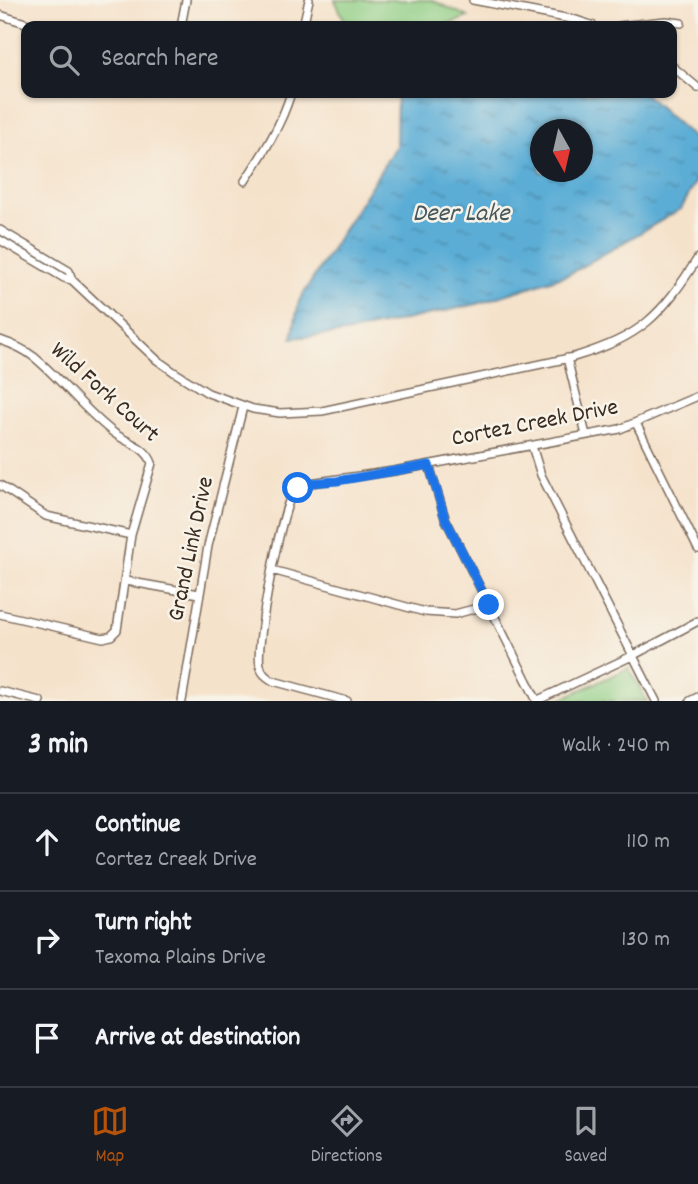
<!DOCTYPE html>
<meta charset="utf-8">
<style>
body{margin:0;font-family:Dekko,sans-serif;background:#242831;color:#f1f3f6}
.compass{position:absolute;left:530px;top:119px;width:63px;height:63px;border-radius:50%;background:#171b24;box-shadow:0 2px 5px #0004;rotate:172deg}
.stop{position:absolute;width:21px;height:21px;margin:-16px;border:5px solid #1a73e8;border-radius:50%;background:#fff}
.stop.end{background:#1a73e8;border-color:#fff;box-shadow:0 2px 7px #0008}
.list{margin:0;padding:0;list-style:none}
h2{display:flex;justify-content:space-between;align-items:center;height:91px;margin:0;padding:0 28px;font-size:30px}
h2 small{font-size:23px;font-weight:400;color:#9ea1a6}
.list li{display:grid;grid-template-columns:46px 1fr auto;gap:21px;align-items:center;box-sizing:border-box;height:98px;padding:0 28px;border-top:2px solid #363941}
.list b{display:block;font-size:26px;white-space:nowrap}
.list p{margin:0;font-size:23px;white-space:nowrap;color:#9ea1a6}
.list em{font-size:23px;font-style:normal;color:#9ea1a6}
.icon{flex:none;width:38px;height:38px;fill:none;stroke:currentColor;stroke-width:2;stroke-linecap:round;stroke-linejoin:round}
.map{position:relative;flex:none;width:698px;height:701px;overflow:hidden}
.search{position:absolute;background:#171b24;box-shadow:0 2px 5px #0004;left:21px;right:21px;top:21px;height:77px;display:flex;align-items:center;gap:18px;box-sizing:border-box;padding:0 24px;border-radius:14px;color:#9ea1a6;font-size:26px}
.sheet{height:385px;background:#171b24}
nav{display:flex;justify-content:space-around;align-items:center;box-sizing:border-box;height:98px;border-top:2px solid #363941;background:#171b24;font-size:19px;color:#9ea1a6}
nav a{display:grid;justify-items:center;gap:4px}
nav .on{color:#b45309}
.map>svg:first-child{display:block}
.green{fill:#8fce84;stroke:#657c51;stroke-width:2}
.water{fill:url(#water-ripples);stroke:#4c6c7a;stroke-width:2;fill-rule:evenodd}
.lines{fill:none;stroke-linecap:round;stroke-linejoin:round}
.minor-casing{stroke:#7c6a5b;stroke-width:10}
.minor{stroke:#fff;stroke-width:7}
.route{stroke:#1a73e8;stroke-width:9}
.labels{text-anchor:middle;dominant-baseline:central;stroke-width:5;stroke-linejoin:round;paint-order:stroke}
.street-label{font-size:24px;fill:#3b2a1e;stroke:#f7f3e8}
.water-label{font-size:26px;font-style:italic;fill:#47585e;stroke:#f7f3e8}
</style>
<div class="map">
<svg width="698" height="701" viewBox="0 0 698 701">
<defs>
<pattern id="water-ripples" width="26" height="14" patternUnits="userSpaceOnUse" patternTransform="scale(1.75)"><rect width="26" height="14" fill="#5cadd6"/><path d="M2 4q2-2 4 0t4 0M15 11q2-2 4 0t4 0" fill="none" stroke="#4d8dad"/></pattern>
</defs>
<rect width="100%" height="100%" fill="#f7f3e8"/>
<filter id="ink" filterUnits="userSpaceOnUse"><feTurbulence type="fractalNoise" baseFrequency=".0143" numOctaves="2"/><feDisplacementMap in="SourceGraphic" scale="14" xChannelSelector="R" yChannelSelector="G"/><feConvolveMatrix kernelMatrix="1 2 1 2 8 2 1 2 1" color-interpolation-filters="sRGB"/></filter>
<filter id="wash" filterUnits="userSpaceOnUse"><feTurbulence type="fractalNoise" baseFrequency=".00686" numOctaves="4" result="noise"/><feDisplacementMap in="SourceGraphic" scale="28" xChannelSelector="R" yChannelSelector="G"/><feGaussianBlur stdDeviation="1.57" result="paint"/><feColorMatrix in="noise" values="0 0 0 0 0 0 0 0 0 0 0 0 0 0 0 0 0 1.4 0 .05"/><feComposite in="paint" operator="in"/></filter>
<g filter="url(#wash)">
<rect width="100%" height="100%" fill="#f5e2cb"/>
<!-- green -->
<path class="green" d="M335,0h97l36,17 -24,9h-97z
M629,668l18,33h-91z"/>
<!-- water -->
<path class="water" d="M397,93h247l54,49v36l-17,31 -112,65 -92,30 -132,29 -53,5 7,-37 97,-155zM540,130h42v42h-42z"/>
</g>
<g filter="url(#ink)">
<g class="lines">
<defs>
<path id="minor" d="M473,0l103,20 18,6
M0,15l35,11
M181,26l5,-26
M303,26l6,-26
M619,26l47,-5 15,2
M672,66l26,22
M245,181c19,-29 36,-55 46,-88
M0,230l69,41 3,9 85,80 17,12 34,21 45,16 27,4 42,-2 252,-54c68,-21 86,-40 124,-99
M0,240l64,38 8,2
M0,340c12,4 24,9 34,17 28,23 51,54 80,76 13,10 32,13 38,30l-21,72 -14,95 -6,6 -8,2 -103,-24
M567,358l19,77
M636,423l62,126
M532,446l9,29 115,226
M429,465l16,53 92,183
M0,485l46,31 85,19
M272,570l153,42 30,2 34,-9
M126,581l73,13
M0,691l40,10
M182,701l26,-155 35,-139
M347,701l-74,-20c-7,-4 -12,-8 -13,-16 -5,-20 21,-153 32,-170 5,-7 11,-10 18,-12l84,-12 226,-42 78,-33
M536,701l96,-45 66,-35
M690,701l8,-4"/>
</defs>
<!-- minor casing -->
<use href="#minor" class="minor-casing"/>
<!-- minor -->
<use href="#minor" class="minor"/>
</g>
</g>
<g class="lines" filter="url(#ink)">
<!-- route -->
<path class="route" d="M298,488l12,-5 27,-2 92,-16 16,53 44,87"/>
</g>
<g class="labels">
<!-- street labels -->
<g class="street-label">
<text transform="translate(104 393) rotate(42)">Wild Fork Court</text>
<text transform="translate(535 424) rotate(-11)">Cortez Creek Drive</text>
<text transform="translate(192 549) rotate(-78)">Grand Link Drive</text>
</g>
<!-- water labels -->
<g class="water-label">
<text x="461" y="214">Deer Lake</text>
</g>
</g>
</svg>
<svg class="compass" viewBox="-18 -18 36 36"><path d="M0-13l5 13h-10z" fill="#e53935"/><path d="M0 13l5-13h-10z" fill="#9ea1a6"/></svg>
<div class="stop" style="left:298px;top:488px"></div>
<div class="stop end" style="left:489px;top:605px"></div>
<div class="search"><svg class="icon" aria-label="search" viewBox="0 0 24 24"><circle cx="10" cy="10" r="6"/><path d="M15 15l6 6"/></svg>Search here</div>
</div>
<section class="sheet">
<h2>3 min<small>Walk · 240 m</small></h2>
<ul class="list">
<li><svg class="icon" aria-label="ahead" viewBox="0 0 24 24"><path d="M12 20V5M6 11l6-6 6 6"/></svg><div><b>Continue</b><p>Cortez Creek Drive</p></div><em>110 m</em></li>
<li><svg class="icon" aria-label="right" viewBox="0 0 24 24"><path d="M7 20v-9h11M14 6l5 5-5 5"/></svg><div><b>Turn right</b><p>Texoma Plains Drive</p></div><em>130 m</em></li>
<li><svg class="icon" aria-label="arrive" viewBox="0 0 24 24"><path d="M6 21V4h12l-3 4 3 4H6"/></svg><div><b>Arrive at destination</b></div></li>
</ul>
</section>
<nav>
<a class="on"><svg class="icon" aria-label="map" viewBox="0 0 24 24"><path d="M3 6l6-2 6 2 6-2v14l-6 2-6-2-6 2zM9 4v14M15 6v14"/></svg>Map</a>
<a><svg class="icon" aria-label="directions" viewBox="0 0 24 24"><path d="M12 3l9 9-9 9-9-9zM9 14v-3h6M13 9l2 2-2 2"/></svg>Directions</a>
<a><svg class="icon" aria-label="saved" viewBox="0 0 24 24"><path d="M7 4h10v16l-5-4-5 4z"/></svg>Saved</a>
</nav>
